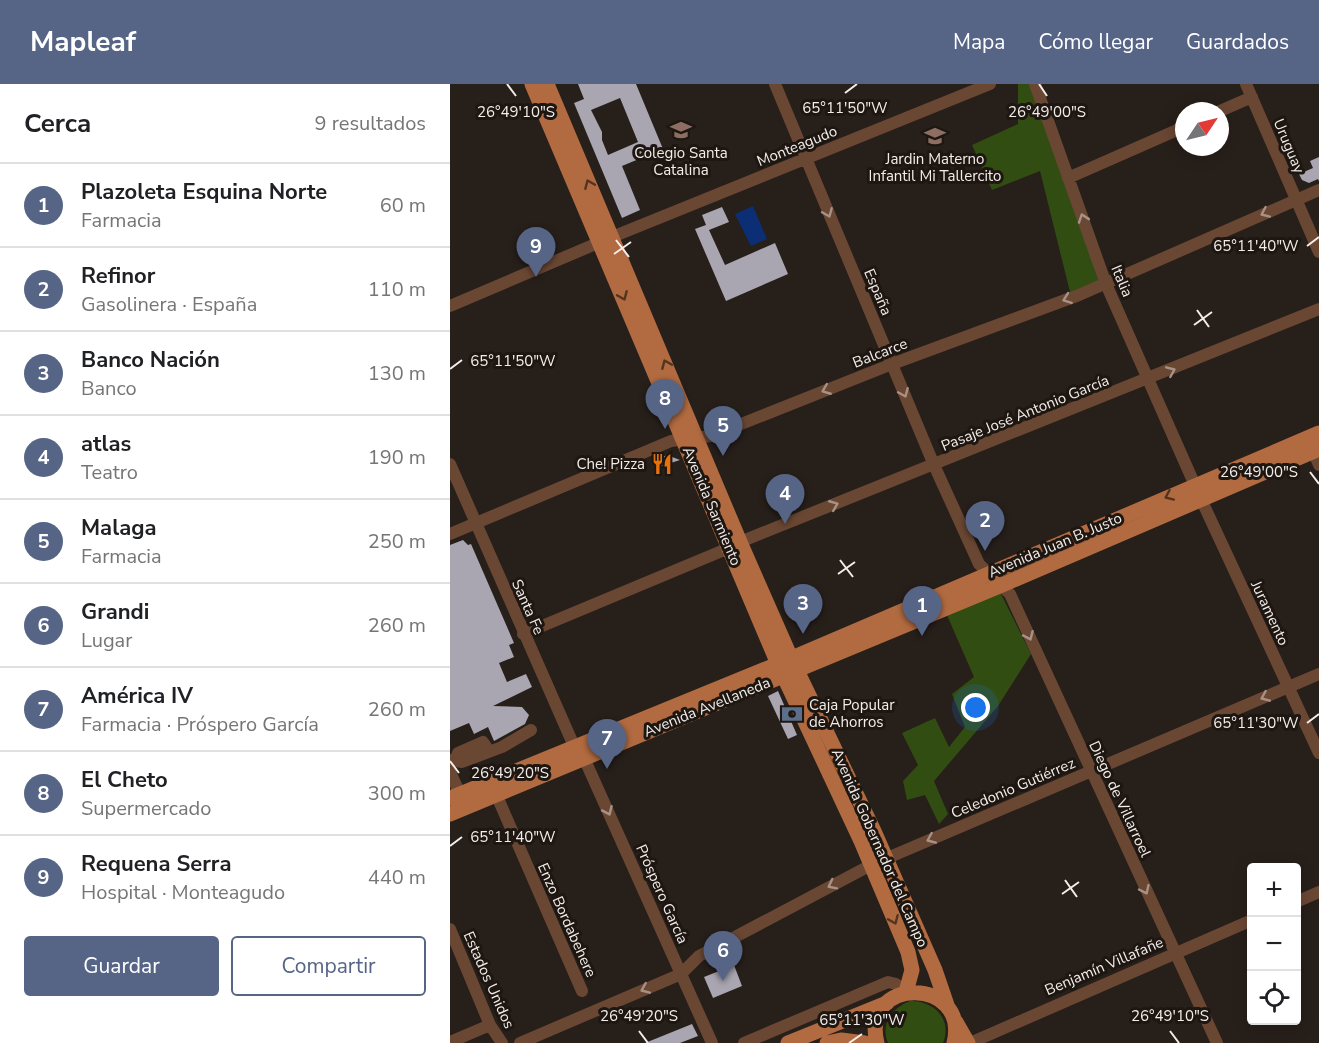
<!DOCTYPE html>
<html lang="es">
<meta charset="utf-8">
<style>
body{margin:0;font-family:"Nunito Sans",sans-serif;background:#f6f6f6;color:#202124}
.controls{position:absolute;right:18px;bottom:18px;display:grid;overflow:hidden;border-radius:6px;box-shadow:0 3px 15px #0003}
.controls button{width:54px;height:54px;display:grid;place-items:center;padding:0;border:0;border-bottom:2px solid #e0e0e0;background:#fff;color:#202124;font:30px sans-serif}
.compass{position:absolute;left:725px;top:18px;width:54px;height:54px;border-radius:50%;background:#fff;box-shadow:0 3px 15px #0003;rotate:55deg}
.you{position:absolute;left:526px;top:624px;width:21px;height:21px;margin:-15px;border:4px solid #fff;border-radius:50%;background:#1a73e8;box-shadow:0 0 0 9px #1a73e833}
.badge{display:grid;place-items:center;width:39px;height:39px;border-radius:50%;background:#566486;color:#fff;font-size:20px;font-weight:700}
.pin{position:absolute;translate:-50% -50px;filter:drop-shadow(0 2px 3px #0008)}
.pin::after{content:'';position:absolute;top:32px;width:21px;height:18px;background:inherit;clip-path:polygon(0 0,100% 0,50% 100%)}
.list{margin:0;padding:0;list-style:none}
h2{display:flex;justify-content:space-between;align-items:center;height:78px;margin:0;padding:0 24px;font-size:26px}
h2 small{font-size:20px;font-weight:400;color:#757577}
.list li{display:grid;grid-template-columns:39px 1fr auto;gap:18px;align-items:center;box-sizing:border-box;height:84px;padding:0 24px;border-top:2px solid #e0e0e0}
.list b{display:block;font-size:22px;white-space:nowrap}
.list p{margin:0;font-size:20px;white-space:nowrap;color:#757577}
.list em{font-size:20px;font-style:normal;color:#757577}
.actions{display:flex;gap:12px;padding:18px 24px}
.actions a{flex:1;padding:14px 0;border:2px solid #566486;border-radius:6px;text-align:center;font-size:21px;color:#566486}
.actions .main{background:#566486;color:#fff}
.icon{flex:none;width:33px;height:33px;fill:none;stroke:currentColor;stroke-width:2;stroke-linecap:round;stroke-linejoin:round}
.map{position:relative;flex:none;width:869px;height:959px;overflow:hidden}
header{display:flex;align-items:center;gap:36px;box-sizing:border-box;height:84px;padding:0 30px;background:#566486;color:#fff}
header strong{font-size:28px}
nav{display:flex;gap:33px;margin-inline-start:auto;font-size:21px}
main{display:flex}
aside{flex:1;background:#fff}
.map>svg:first-child{display:block}
.green{fill:#324d11}
.water{fill:#0c2e74}
.building{fill:#a9a6b1;fill-rule:evenodd}
.lines{fill:none;stroke-linecap:round;stroke-linejoin:round}
.minor{stroke:#6a4733;stroke-width:12}
.major{stroke:#b26b40;stroke-width:15}
.oneway{stroke:#513421}
.oneway2{stroke:#a89285}
.ticks{fill:none;stroke:#f3edea;stroke-width:2}
.labels{text-anchor:middle;dominant-baseline:central;stroke-width:6;stroke-linejoin:round;paint-order:stroke}
.street-label{font-size:15px;fill:#f3edea;stroke:#1d1611}
.poi-label{font-size:15px;fill:#f3edea;stroke:#1d1611}
.ticks-label{font-size:15px;text-anchor:middle;fill:#f3edea;stroke:#1d1611;stroke-width:6;stroke-linejoin:round;paint-order:stroke}
</style>
<header>
<strong>Mapleaf</strong>
<nav><a>Mapa</a><a>Cómo llegar</a><a>Guardados</a></nav>
</header>
<main>
<aside>
<h2>Cerca<small>9 resultados</small></h2>
<ul class="list">
<li><span class="badge">1</span><div><b>Plazoleta Esquina Norte</b><p>Farmacia</p></div><em>60 m</em></li>
<li><span class="badge">2</span><div><b>Refinor</b><p>Gasolinera · España</p></div><em>110 m</em></li>
<li><span class="badge">3</span><div><b>Banco Nación</b><p>Banco</p></div><em>130 m</em></li>
<li><span class="badge">4</span><div><b>atlas</b><p>Teatro</p></div><em>190 m</em></li>
<li><span class="badge">5</span><div><b>Malaga</b><p>Farmacia</p></div><em>250 m</em></li>
<li><span class="badge">6</span><div><b>Grandi</b><p>Lugar</p></div><em>260 m</em></li>
<li><span class="badge">7</span><div><b>América IV</b><p>Farmacia · Próspero García</p></div><em>260 m</em></li>
<li><span class="badge">8</span><div><b>El Cheto</b><p>Supermercado</p></div><em>300 m</em></li>
<li><span class="badge">9</span><div><b>Requena Serra</b><p>Hospital · Monteagudo</p></div><em>440 m</em></li>
</ul>
<div class="actions"><a class="main">Guardar</a><a>Compartir</a></div>
</aside>
<div class="map">
<svg width="869" height="959" viewBox="0 0 869 959">
<rect width="100%" height="100%" fill="#271f1a"/>
<!-- green -->
<path class="green" d="M568,0h16l65,198 -29,10 -30,-121 -48,19 -20,-45 46,-21z
M549,506l32,64 -33,52 -64,75 14,33 -9,10 -14,-29 -18,5 -4,-19 15,-16 -16,-32 33,-15 14,29 16,-20 -13,-33 22,-17 -28,-64z
M460,917c23,-1 43,18 33,42h-55c-8,-19 4,-35 22,-42z"/>
<!-- water -->
<path class="water" d="M303,122l14,33 -16,7 -16,-32z"/>
<!-- building -->
<path class="building" d="M128,0h58l27,65 -41,17 18,44 -18,8 -48,-115 10,-4zM170,14l18,44 -30,13 -6,-15v-8l-11,-22z
M869,73v24l-1,-2 -9,4 -7,-3 -3,-6 14,-6 -3,-7z
M272,123l7,15 -20,8 16,35 50,-22 13,31 -62,27 -31,-72 11,-4 -4,-10z
M217,371l13,5 -22,7 -2,-7z
M13,456l5,5 3,-1 43,99 -5,2 5,12 -15,6 8,19 19,-8 6,13 -39,19 29,1 7,8 -4,9 -31,17 -6,-14 -14,7 -5,-11 -19,8v-186z
M328,607l19,44 -9,4 -20,-43z
M284,881l8,21 -29,12 -9,-21z
M242,940l6,12 -18,7h-35z"/>
<g class="lines">
<!-- minor -->
<path class="minor" d="M325,0l159,381 45,99 31,30 207,449
M585,0l71,200 95,215 118,254
M796,0l73,168
M770,27l32,-14
M618,94l116,-51
M0,222l162,-69 378,-153
M863,367l6,14
M0,380l124,282 10,12 128,285
M0,450l221,-93 40,-5 181,-72 187,-69 240,-105
M290,458l579,-233
M73,550l206,-86
M6,675l2,-6 25,-11 6,9
M0,676l12,2 40,-15 29,-17
M0,688l10,22
M46,710l86,197
M846,818l23,-10
M0,845l40,96 12,18
M0,958l40,-17
M70,959l161,-69 18,-18 172,-91 448,-191
M294,959l144,-61 8,2 8,9
M520,959l282,-123"/>
<!-- major -->
<path class="major" d="M82,0l246,580 83,177 47,111 4,18 -6,22
M97,0l193,458 51,116 83,173 61,139 13,38
M0,714l328,-134 541,-231
M0,730l552,-229 317,-136
M506,938l12,21
M338,959l99,-40
M377,959l14,-3 24,3
M427,959c-17,-68 93,-66 77,0"/>
</g>
<!-- one-way arrows -->
<defs><path id="oneway-chevron" d="M-2-3.5L2.5 0L-2 3.5" fill="none" stroke-width="1.6" stroke-linecap="round" stroke-linejoin="round" transform="scale(1.5)"/></defs>
<g class="oneway">
<use href="#oneway-chevron" transform="translate(139 100) rotate(-113)"/>
<use href="#oneway-chevron" transform="translate(173 212) rotate(67)"/>
<use href="#oneway-chevron" transform="translate(216 280) rotate(-113)"/>
<use href="#oneway-chevron" transform="translate(719 412) rotate(156)"/>
<use href="#oneway-chevron" transform="translate(444 836) rotate(67)"/>
</g>
<g class="oneway2">
<use href="#oneway-chevron" transform="translate(378 129) rotate(67)"/>
<use href="#oneway-chevron" transform="translate(815 129) rotate(156)"/>
<use href="#oneway-chevron" transform="translate(633 134) rotate(-109)"/>
<use href="#oneway-chevron" transform="translate(617 215) rotate(160)"/>
<use href="#oneway-chevron" transform="translate(721 287) rotate(-23)"/>
<use href="#oneway-chevron" transform="translate(376 306) rotate(158)"/>
<use href="#oneway-chevron" transform="translate(454 309) rotate(67)"/>
<use href="#oneway-chevron" transform="translate(384 421) rotate(-22)"/>
<use href="#oneway-chevron" transform="translate(579 552) rotate(66)"/>
<use href="#oneway-chevron" transform="translate(815 613) rotate(157)"/>
<use href="#oneway-chevron" transform="translate(158 727) rotate(66)"/>
<use href="#oneway-chevron" transform="translate(481 755) rotate(157)"/>
<use href="#oneway-chevron" transform="translate(382 801) rotate(153)"/>
<use href="#oneway-chevron" transform="translate(695 806) rotate(65)"/>
<use href="#oneway-chevron" transform="translate(195 905) rotate(157)"/>
</g>
<!-- ticks -->
<path class="ticks" d="M57,0l9,12M589,0l8,12M395,9l12,-9M166,156l13,17M857,162l12,-9M164,170l17,-12M747,226l12,17M744,241l18,-13M0,285l12,-9M860,388l9,12M390,476l13,17M388,490l17,-12M857,639l12,-9M0,677l9,12M0,762l12,-9M615,796l12,17M612,810l17,-12M189,947l9,12M720,947l9,12M399,959l13,-9"/>
<!-- icons -->
<defs>
<symbol id="school-bare" viewBox="-9 -9 18 18"><path d="M0-5L7-2L0 1L-7-2ZM-4 1L0 2.5L4 1V4Q0 6-4 4Z" fill="#8d6e63" stroke="#1d1611" stroke-width="2.5" paint-order="stroke"/></symbol>
<symbol id="restaurant-bare" viewBox="-9 -9 18 18"><path d="M-5-6h1v4h1v-4h1v4h1v-4h1v5L-1.5 .5V6h-2V.5L-5-1ZM5-6V6H3V1.5H1.5Q1.5-4 5-6Z" fill="#e8710a" stroke="#1d1611" stroke-width="2.5" paint-order="stroke"/></symbol>
<symbol id="bank-bare" viewBox="-9 -9 18 18"><path d="M-6-4H6V4H-6ZM0-2.3a2.3 2.3 0 1 0 0 4.6a2.3 2.3 0 1 0 0-4.6Z" fill="#5c6f8a" stroke="#1d1611" stroke-width="2.5" paint-order="stroke"/></symbol>
</defs>
<g fill-rule="evenodd">
<use href="#school-bare" x="216" y="31" width="30" height="30"/>
<use href="#school-bare" x="470" y="37" width="30" height="30"/>
<use href="#restaurant-bare" x="197" y="365" width="30" height="30"/>
<use href="#bank-bare" x="327" y="615" width="30" height="30"/>
</g>
<g class="labels">
<!-- street labels -->
<g class="street-label">
<text transform="translate(347 62) rotate(-22)">Monteagudo</text>
<text transform="translate(839 62) rotate(67)">Uruguay</text>
<text transform="translate(672 197) rotate(67)">Italia</text>
<text transform="translate(428 208) rotate(67)">España</text>
<text transform="translate(430 269) rotate(-21)">Balcarce</text>
<text transform="translate(575 329) rotate(-22)">Pasaje José Antonio García</text>
<text transform="translate(262 422) rotate(67)">Avenida Sarmiento</text>
<text transform="translate(605 461) rotate(-23)">Avenida Juan B. Justo</text>
<text transform="translate(78 523) rotate(66)">Santa Fe</text>
<text transform="translate(820 529) rotate(65)">Juramento</text>
<text transform="translate(257 623) rotate(-22)">Avenida Avellaneda</text>
<text transform="translate(563 704) rotate(-23)">Celedonio Gutiérrez</text>
<text transform="translate(670 715) rotate(65)">Diego de Villarroel</text>
<text transform="translate(430 764) rotate(66)">Avenida Gobernador del Campo</text>
<text transform="translate(212 810) rotate(66)">Próspero García</text>
<text transform="translate(117 836) rotate(66)">Enzo Bordabehere</text>
<text transform="translate(654 882) rotate(-23)">Benjamín Villafañe</text>
<text transform="translate(39 896) rotate(66)">Estados Unidos</text>
</g>
<!-- poi labels -->
<g class="poi-label">
<text x="231" y="69">Colegio Santa<tspan x="231" dy="17">Catalina</tspan></text>
<text x="485" y="75">Jardin Materno<tspan x="485" dy="17">Infantil Mi Tallercito</tspan></text>
<text x="195" y="380" text-anchor="end">Che! Pizza</text>
<text x="359" y="621" text-anchor="start">Caja Popular<tspan x="359" dy="17">de Ahorros</tspan></text>
</g>
</g>
<g class="ticks-label">
<text x="395" y="29">65°11'50"W</text>
<text x="66" y="33">26°49'10"S</text>
<text x="597" y="33">26°49'00"S</text>
<text x="806" y="167">65°11'40"W</text>
<text x="63" y="282">65°11'50"W</text>
<text x="809" y="393">26°49'00"S</text>
<text x="806" y="644">65°11'30"W</text>
<text x="60" y="694">26°49'20"S</text>
<text x="63" y="758">65°11'40"W</text>
<text x="189" y="937">26°49'20"S</text>
<text x="720" y="937">26°49'10"S</text>
<text x="412" y="941">65°11'30"W</text>
</g>
</svg>
<div class="controls">
<button>+</button>
<button>−</button>
<button><svg class="icon" aria-label="locate" viewBox="0 0 24 24"><circle cx="12" cy="12" r="6"/><path d="M12 2v4M12 18v4M2 12h4M18 12h4"/></svg></button>
</div>
<svg class="compass" viewBox="-18 -18 36 36"><path d="M0-13l5 13h-10z" fill="#e53935"/><path d="M0 13l5-13h-10z" fill="#757577"/></svg>
<div class="you"></div>
<div class="pin badge" style="left:472px;top:552px">1</div>
<div class="pin badge" style="left:535px;top:467px">2</div>
<div class="pin badge" style="left:353px;top:550px">3</div>
<div class="pin badge" style="left:335px;top:440px">4</div>
<div class="pin badge" style="left:273px;top:372px">5</div>
<div class="pin badge" style="left:273px;top:897px">6</div>
<div class="pin badge" style="left:157px;top:685px">7</div>
<div class="pin badge" style="left:215px;top:345px">8</div>
<div class="pin badge" style="left:86px;top:193px">9</div>
</div>
</main>
